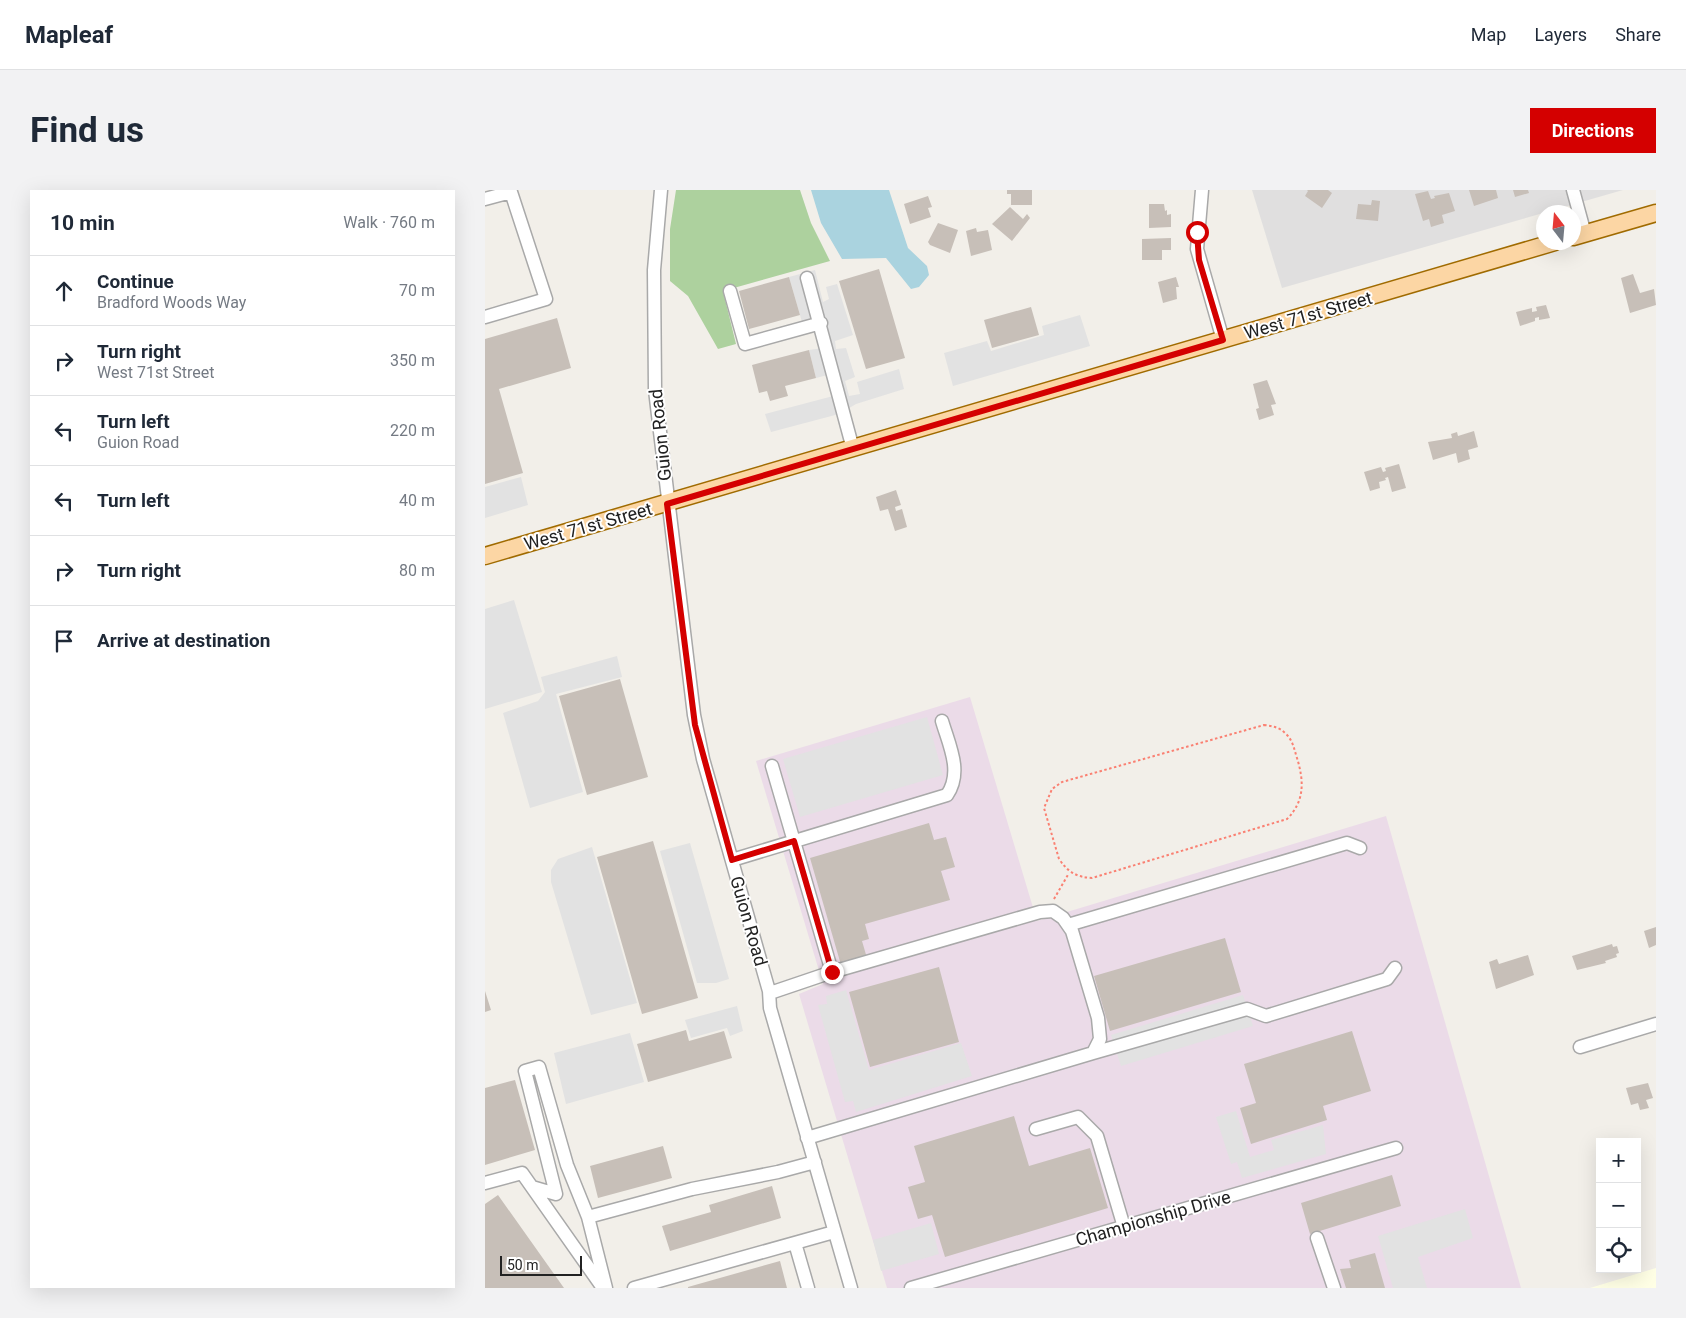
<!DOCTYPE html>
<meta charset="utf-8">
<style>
body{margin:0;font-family:Roboto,sans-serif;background:#f2f2f3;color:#1f2937}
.controls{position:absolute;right:15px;bottom:15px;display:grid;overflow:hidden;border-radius:0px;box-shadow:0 5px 20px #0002}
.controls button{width:45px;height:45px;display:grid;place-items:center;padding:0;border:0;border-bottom:1px solid #e0e1e3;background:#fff;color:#1f2937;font:25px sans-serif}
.compass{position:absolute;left:1051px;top:15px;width:45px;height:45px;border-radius:50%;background:#fff;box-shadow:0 5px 20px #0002;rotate:344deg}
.scale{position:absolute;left:15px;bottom:12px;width:82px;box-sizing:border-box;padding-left:5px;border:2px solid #222;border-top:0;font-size:14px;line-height:18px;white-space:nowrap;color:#222;-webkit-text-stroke:4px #fff;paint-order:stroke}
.stop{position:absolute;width:15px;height:15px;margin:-11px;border:4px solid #d40000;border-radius:50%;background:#fff}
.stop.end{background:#d40000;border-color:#fff;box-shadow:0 1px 5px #0008}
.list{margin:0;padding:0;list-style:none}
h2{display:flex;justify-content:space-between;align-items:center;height:65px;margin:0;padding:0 20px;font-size:21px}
h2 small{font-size:16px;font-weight:400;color:#747a83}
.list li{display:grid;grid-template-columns:32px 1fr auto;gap:15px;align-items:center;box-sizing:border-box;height:70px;padding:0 20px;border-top:1px solid #e0e1e3}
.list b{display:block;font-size:19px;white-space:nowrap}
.list p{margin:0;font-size:16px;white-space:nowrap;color:#747a83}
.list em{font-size:16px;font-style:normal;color:#747a83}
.icon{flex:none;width:28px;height:28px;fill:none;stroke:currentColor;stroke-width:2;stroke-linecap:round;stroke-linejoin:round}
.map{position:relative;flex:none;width:1171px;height:1098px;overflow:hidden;border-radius:0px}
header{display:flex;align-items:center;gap:30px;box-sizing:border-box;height:70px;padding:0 25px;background:#fff;border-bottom:1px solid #e0e1e3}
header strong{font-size:24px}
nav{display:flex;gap:28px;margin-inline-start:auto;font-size:18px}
.intro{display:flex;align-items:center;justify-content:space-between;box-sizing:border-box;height:120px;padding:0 30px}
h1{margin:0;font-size:35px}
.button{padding:12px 22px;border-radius:0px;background:#d40000;color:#fff;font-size:18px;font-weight:700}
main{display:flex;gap:30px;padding:0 30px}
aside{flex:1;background:#fff;border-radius:0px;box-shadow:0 5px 20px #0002}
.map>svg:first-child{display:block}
.residential{fill:#e0dfdf}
.industrial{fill:#ebdbe8}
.education{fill:#ffffe5}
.forest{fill:#add19e}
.parking{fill:#e2e2e2}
.water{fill:#aad3df}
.building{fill:#c7bfb8}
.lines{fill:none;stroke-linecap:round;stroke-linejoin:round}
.minor-casing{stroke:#a9a9a9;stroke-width:15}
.major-casing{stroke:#a06b00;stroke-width:19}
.path{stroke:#fa8072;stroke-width:2;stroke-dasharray:2.5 2.5;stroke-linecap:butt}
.minor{stroke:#fff;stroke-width:12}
.major{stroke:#fcd6a4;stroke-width:16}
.route{stroke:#d40000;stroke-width:6}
.labels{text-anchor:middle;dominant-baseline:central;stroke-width:4;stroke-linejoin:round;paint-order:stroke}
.street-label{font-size:18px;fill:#222;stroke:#fff}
</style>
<header>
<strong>Mapleaf</strong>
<nav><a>Map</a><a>Layers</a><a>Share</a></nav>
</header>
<div class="intro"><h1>Find us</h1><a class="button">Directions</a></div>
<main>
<aside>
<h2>10 min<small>Walk · 760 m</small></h2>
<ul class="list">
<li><svg class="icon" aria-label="ahead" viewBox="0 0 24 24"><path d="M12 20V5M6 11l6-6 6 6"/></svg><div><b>Continue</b><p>Bradford Woods Way</p></div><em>70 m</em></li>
<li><svg class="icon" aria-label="right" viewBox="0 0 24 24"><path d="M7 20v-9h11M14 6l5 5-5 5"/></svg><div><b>Turn right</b><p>West 71st Street</p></div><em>350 m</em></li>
<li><svg class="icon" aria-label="left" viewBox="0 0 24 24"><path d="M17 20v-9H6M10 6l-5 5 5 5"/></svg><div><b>Turn left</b><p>Guion Road</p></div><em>220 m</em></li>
<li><svg class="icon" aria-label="left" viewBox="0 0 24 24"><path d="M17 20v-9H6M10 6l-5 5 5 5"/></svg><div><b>Turn left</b></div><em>40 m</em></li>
<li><svg class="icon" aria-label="right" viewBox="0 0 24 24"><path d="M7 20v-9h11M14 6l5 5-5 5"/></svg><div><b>Turn right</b></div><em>80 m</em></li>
<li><svg class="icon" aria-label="arrive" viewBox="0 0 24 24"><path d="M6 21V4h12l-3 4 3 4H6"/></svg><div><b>Arrive at destination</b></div></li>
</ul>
</aside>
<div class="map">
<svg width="1171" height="1098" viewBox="0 0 1171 1098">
<rect width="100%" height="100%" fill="#f2efe9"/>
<!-- residential -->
<path class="residential" d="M767,0h371l-341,98z"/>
<!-- industrial -->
<path class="industrial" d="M485,507l67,224 349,-105 135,472h-634l-88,-294 24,-10 -67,-223z"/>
<!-- education -->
<path class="education" d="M1171,1078v20h-66z"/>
<!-- forest -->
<path class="forest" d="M191,0h124l11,33 19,38 -107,30 13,53 -18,5 -30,-53 -18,-15v-52z"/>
<!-- parking -->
<path class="parking" d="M330,80l8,32 6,-3 -3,-12 11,-3 16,51 -18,6 1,8 10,-1 9,29 -10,4 4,15 11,-2 -3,-12 42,-13 5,20 -48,15 -17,10 -68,18 -6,-18 72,-19 -6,-21 -15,4 -7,-28 14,-2 -7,-29 -14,3 -13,-45z
M595,125l10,31 -137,40 -9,-33 43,-12 4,10 53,-16 -2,-9z
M36,287l7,28 -43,13v-31z
M29,410l28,92 -57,17v-100z
M132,466l5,21 -66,17 27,98 -53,16 -27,-95 35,-12 7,-9 -4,-15z
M442,527l16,58 -143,42 -17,-58z
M205,653l39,136 -13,4h-19l-37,-132z
M107,657l45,156 -46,12 -40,-133v-12l7,-11z
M361,800l23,80 92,-27 11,33 -116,36 -3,-11 -8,1 -27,-97 9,-1 -1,-8z
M758,805l10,31 -132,40 -10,-31z
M252,816l6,25 -13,5 -3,-8 -36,10 -6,-18z
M145,843l14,49 -78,22 -12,-51z
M751,921l14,46 24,-7 -3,-10 52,-15 3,29 -84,24 -5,-16 -6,2 -15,-47z
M980,1019l8,29 -55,19 9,31h-34l-15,-52z
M446,1033l8,31 -58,17 -8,-31z"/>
<!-- water -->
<path class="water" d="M326,0h78l19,58 19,18 2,9 -10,12 -8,2 -25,-31 -44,1 -21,-36z"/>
<!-- building -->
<path class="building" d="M522,0h25v15h-21v-11h-4z
M822,0h21l4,3 -10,15 -17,-12 3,-5z
M984,0h27l2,8 -24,8z
M1028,0h15l1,3 -14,4z
M943,1l3,8 4,-1 -1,-2 15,-3 6,18 -13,4 2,8 -13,4 -2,-8 -6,2 -8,-27z
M443,6l4,11 -4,1 3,9 -21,7 -6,-20z
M887,10l8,1 -2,20 -22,-2 2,-15 13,1z
M664,14h15l1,7 2,-1v5l4,-1v13l-22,1z
M525,17l13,12 4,-5 3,4 -18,23 -20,-17z
M453,33l20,7 -8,23 -20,-8 -2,-3z
M491,38l1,4 11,-2 4,20 -21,6 -5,-25z
M686,48v12h-9v10h-20v-21z
M394,79l26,89 -39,11 -27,-88z
M1148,84l7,19 14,-4 2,16 -26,8 -9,-35z
M304,87l11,38 -51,14 -10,-38z
M691,87l3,10h-3l1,12 -14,4 -5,-21z
M1061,115l4,13 -11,2v-3l-4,1v3l-15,5 -4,-14 16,-4v4l5,-1 -1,-4z
M546,117l8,28 -47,13 -8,-28z
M72,128l14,50 -72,21 24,84 -38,11v-145z
M324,160l7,28 -31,8 3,10 -18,5 -3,-10 -8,2 -7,-28z
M782,190l9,24 -5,1 3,10 -15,5 -3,-11 3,-1 -6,-24z
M989,241l4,16 -10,3 2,9 -12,4 -2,-10 -23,7 -5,-18 24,-4 -1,-4 6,-2 1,4z
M914,274l7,24 -14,4 -4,-15 -3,1 1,2 -7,2 1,6 -10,3 -6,-19 17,-5 2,5 3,-1 -1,-3z
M411,300l5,15 -6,2 1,4 6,-2 5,18 -12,4 -7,-22 -8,2 -4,-14z
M135,489l28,98 -61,18 -28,-99z
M444,633l5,17 12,-3 9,30 -14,4 9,29 -85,24 4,15 -7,2 5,17 -26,7 -31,-107z
M168,651l45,157 -56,16 -45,-157z
M1171,737v18l-7,3 -5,-17z
M740,748l16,54 -131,39 -16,-55z
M1127,754l1,3 4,-1 2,7 -3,1 1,3 -12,4 1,2 -29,7 -5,-14z
M1043,765l6,20 -38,14 -7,-27 8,-3 2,5z
M454,777l20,75 -89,25 -21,-75z
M0,801l6,19 -6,2z
M201,840l3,11 35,-10 8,27 -84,24 -11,-38z
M867,841l19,60 -48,15 4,14 -76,24 -11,-36 16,-5 -12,-39z
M30,890l20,70 -50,15v-77z
M1163,893l5,15 -7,2 3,8 -9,2 -2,-7 -7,2 -5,-17z
M529,926l15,50 61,-18 18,60 -163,49 -13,-42 -14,4 -10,-32 17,-5 -11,-36z
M178,956l9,32 -74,20 -8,-32z
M907,985l9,31 -91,28 -9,-31z
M287,996l9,32 -111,33 -8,-25 49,-14 -2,-7z
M13,1005l66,93h-79v-84z
M890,1063l10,35h-39l-6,-19 11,-1 -2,-8z
M295,1071l7,27h-99v-1z"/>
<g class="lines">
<defs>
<path id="minor" d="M176,0l-7,80 1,120 39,325 9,44 66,232 1,17 81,280
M717,0l-5,59 26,91
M1088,0l12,44
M0,9l26,-7 35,107 -61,18
M322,88l46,171
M245,101l15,53 76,-21
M247,670l215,-65c16,-23 2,-50 -5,-74
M583,735l279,-82 13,5
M285,803l62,-21 -60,-206
M1095,857l76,-23
M608,863l154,-44 19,7 121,-37 8,-11
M551,939l42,-12 19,19 27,91
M322,948l286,-85 7,-14 -2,-21 -26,-87 -9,-13 -10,-7 -13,1 -208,60
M0,993l37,-10 81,115
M47,997l24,7 -31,-123 14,-4 28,98 21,52
M832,1048l17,50
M310,1053l13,45
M121,1098l-18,-71 104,-28 86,-17 37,-10
M149,1098l200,-56
M426,1098l485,-140"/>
<path id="major" d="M1088,47l83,-24
M0,366l1070,-314"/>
</defs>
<!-- minor casing -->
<use href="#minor" class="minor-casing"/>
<!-- major casing -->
<use href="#major" class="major-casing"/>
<!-- path -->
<path class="path" d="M779,535c8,1 15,2 21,8 8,7 9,16 12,25 7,23 8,43 -10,61l-195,59c-16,-1 -24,-6 -33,-19l-15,-51 8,-19 10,-7z
M569,709l15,-26"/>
<!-- minor -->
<use href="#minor" class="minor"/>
<!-- major -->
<use href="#major" class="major"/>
</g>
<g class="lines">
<!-- route -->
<path class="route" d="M347,782l-38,-131 -62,19 -37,-135 -28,-221 556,-164 -24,-80 -2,-28"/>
</g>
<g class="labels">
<!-- street labels -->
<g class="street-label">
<text transform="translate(823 125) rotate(-16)">West 71st Street</text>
<text transform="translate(175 245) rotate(-96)">Guion Road</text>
<text transform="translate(103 336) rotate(-16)">West 71st Street</text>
<text transform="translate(264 731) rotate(74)">Guion Road</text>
<text transform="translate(668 1028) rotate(-16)">Championship Drive</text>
</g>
</g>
</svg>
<div class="controls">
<button>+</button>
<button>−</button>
<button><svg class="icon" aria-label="locate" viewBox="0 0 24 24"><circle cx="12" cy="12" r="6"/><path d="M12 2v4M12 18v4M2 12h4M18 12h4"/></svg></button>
</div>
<svg class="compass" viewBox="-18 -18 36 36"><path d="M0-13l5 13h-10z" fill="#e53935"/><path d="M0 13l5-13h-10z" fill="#747a83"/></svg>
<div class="scale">50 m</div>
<div class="stop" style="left:712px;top:42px"></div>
<div class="stop end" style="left:347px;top:782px"></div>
</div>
</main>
